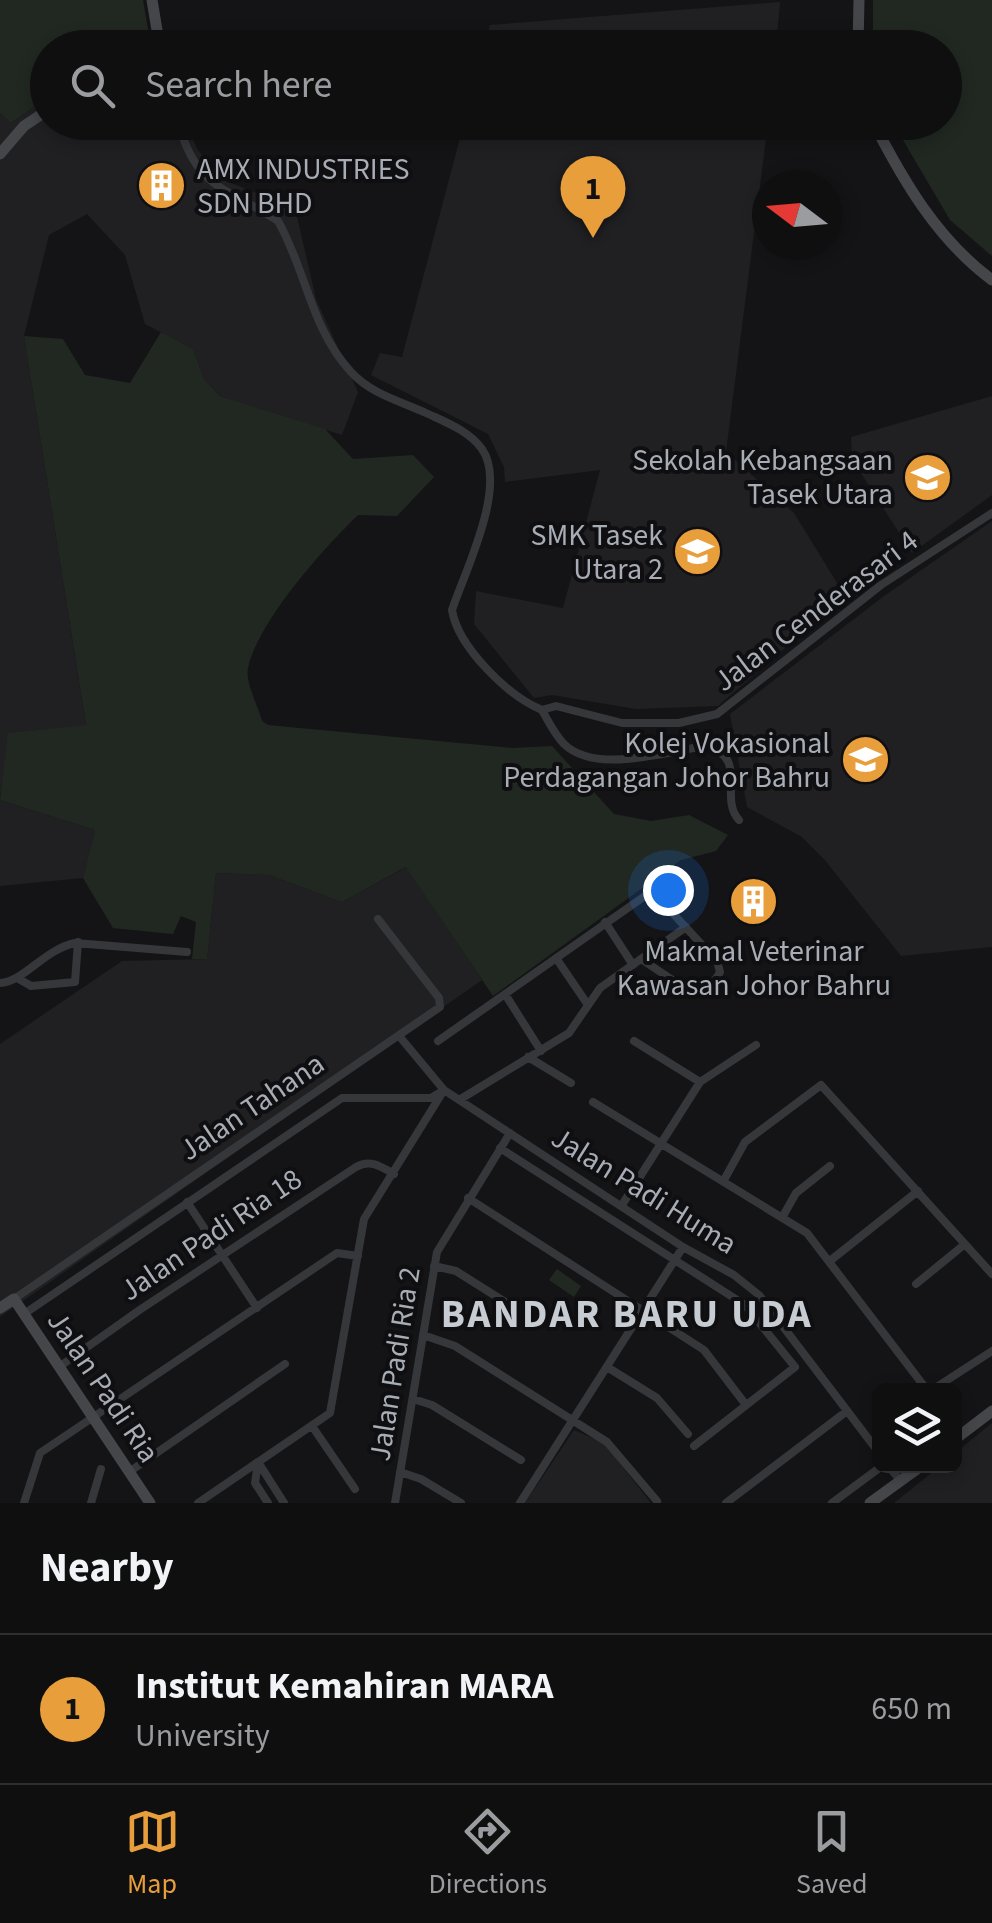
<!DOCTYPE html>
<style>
body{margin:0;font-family:"Source Sans 3",sans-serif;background:#1d1d1e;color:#f1f3f6}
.controls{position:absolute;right:30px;bottom:30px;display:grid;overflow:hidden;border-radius:15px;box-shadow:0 5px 15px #0003}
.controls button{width:90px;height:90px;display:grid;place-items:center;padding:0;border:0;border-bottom:2px solid #2f2f30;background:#0f0f10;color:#f1f3f6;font:50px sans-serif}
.compass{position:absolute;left:752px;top:170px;width:90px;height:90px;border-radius:50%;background:#0f0f10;box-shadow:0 5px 15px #0003;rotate:286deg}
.you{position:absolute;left:668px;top:890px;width:35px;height:35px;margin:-25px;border:8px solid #fff;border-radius:50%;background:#1a73e8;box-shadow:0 0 0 15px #1a73e833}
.badge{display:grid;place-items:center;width:65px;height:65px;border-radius:50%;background:#e79e3b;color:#111;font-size:32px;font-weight:700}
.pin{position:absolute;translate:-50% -82px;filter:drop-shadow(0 2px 5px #0008)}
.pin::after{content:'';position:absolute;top:52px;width:35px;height:30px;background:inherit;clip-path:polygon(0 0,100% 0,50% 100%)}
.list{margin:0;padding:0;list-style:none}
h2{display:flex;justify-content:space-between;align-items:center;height:130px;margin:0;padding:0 40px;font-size:42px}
h2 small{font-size:32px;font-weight:400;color:#9b9c9f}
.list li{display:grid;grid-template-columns:65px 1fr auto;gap:30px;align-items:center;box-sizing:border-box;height:150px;padding:0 40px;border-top:2px solid #2f2f30}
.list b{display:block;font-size:38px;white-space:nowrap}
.list p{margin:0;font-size:32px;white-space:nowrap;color:#9b9c9f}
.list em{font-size:32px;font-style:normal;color:#9b9c9f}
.icon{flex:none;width:55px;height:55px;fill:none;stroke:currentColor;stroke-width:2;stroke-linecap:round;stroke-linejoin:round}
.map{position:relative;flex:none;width:992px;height:1503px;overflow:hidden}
.search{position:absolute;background:#0f0f10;box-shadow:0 5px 15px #0003;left:30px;right:30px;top:30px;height:110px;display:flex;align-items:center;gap:25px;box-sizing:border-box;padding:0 35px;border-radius:55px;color:#9b9c9f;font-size:38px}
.sheet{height:280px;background:#0f0f10}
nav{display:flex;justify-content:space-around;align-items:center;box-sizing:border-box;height:140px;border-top:2px solid #2f2f30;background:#0f0f10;font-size:28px;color:#9b9c9f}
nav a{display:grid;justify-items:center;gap:5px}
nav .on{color:#e79e3b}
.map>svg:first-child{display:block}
.built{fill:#202023}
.green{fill:#212821}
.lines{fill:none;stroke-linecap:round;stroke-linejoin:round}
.street{stroke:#35373b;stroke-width:8}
.secondary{stroke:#44464a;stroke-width:11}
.labels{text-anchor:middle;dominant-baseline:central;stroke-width:8;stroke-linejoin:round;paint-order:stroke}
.poi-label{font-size:30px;fill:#a7acb5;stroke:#0f0f11;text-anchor:end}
.street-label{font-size:30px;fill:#a7acb5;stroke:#0f0f11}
.district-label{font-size:40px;font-weight:bold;letter-spacing:2.5px;fill:#c7cbd2;stroke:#0f0f11}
</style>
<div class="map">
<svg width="992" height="1503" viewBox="0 0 992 1503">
<rect width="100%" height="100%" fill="#141416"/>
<!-- built -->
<path class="built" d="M780,2l-4,45h-292l6,-22z
M47,98l1,24 139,1 10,26 26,31 72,28 21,91 42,93 -16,43 -122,-39 -16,-17 -11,-30 -48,-25 -20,-69 -38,-41 -38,21 -25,101 62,390 -77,7 -9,65v-685l11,10z
M464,123h304l-42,329 68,61 51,83 -127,110 -82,3 -84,-14 -18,3 -60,-74 2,-33 87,17 37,-138 -95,12 -1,-15 -16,-33 -117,-59 9,-22 22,4z
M992,396v99l-80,58 -60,-94 -1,-22z
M992,521v426l-91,9 -77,-97 -22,-22 -55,-30 -17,-93 154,-118z
M0,800l95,30 -12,48 -83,8z
M407,867l75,113 -482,337v-273l122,-83 85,-2 9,-86 53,2 73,27z
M992,1423v80h-98l46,-37h14l1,-13z
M574,1430l30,13 47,60h-126z"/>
<!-- green -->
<path class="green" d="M0,0h143l8,47 -103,1 -1,50 -36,25 -11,-10z
M873,0h119v256l-42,-36 -57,-97 51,-1v-74l-71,-1z
M161,332l32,17 11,30 16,17 105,33 28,30 60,-4 21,22 -37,39 -39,-1c-34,33 -100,106 -110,153 -3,14 10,38 14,53l6,4 245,23 39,-2 62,68 37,7 38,-6 39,20 -12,16 -35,9 -188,136 -87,-129 -64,35 -73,-27 -53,-2 -9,86h-15l4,-37 -15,-6 -8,18 -60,-6 -30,-50 12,-48 -95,-30 8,-67 78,-8 -62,-389 39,3 22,36 45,8z
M557,1269l24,17 -7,11 -25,-17z"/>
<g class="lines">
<!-- street -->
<path class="street" d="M178,122c19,69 49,65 100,99 28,49 33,108 73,151 19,21 48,29 73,40 21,10 44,18 58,37 26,37 -17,122 -30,161 6,37 56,86 90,100
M542,710l14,-4 66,17h57l38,-9 164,-129 111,-72
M542,710c6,11 13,25 22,34 32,31 103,7 142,2 44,11 12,52 33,74
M605,922l28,43
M556,958l32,47
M19,979l12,7 44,-4 3,-40
M0,983c24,-1 43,-33 75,-40l112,9
M505,994l36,57
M400,1037l44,53 239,157 51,28 25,20 121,159
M438,1041l214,-150 65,70 3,11c-6,13 -20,20 -34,17l-45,-30
M634,1041l66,41
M528,1057l43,26
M459,1100l110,-67 31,-45 86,-61
M593,1102l214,131 120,157
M500,1148l245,157 50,62
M724,1180l21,-38 76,-57 171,189
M468,1198l236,152 42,55
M187,1202l70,106
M622,1205l78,-123 56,-37
M783,1216l13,-23 34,-27
M831,1260l87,-69
M434,1266l22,5 54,34
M916,1284l49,-40
M14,1299l426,-292 -1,-9 -61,-79
M24,1314l318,-216h89l10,-6
M423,1335l32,11 152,96 50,59
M59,1367l82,-58 215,-142c14,-8 24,-1 38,7
M607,1367l50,31 31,36
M932,1390l60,-39
M413,1399l19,6 89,55
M312,1426l43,63
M694,1446l101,-79
M258,1462l26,41
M258,1462l-3,21 13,20
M888,1466l13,15
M129,1472l156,-108
M400,1472l21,7 40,24
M24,1503l16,-50 297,-200 21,3
M91,1503l10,-34
M198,1503l132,-90 34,-194 80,-129
M395,1503l42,-251 73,-119
M520,1503l163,-256
M726,1503l121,-92
M832,1503l50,-37"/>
<!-- secondary -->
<path class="secondary" d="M152,0l8,48
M858,48l1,-48
M873,122c31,60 64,117 119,158
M0,154l24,-28 24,-16
M0,1308l14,-9 136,204
M954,1440l38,-29
M870,1503l51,-37"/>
</g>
<!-- icons -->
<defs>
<symbol id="building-disc" viewBox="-11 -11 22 22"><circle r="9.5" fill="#e79e3b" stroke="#0f0f11"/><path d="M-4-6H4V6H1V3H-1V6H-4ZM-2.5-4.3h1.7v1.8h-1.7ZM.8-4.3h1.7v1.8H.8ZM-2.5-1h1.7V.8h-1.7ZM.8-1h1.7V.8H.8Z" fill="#fff"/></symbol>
<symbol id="school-disc" viewBox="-11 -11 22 22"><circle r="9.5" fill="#e79e3b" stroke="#0f0f11"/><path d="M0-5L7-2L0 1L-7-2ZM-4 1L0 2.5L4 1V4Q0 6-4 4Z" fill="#fff"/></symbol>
<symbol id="university-disc" viewBox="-11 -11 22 22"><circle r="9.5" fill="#e79e3b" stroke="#0f0f11"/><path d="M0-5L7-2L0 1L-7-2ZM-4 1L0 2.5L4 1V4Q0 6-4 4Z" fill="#fff"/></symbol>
</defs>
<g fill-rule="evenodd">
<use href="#building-disc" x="134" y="158" width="55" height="55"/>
<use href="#school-disc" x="900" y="450" width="55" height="55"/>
<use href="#school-disc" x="670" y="524" width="55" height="55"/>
<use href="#university-disc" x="838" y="732" width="55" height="55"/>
<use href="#building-disc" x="726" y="874" width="55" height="55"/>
</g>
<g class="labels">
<!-- poi labels -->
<g class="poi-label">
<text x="197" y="169" text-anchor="start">AMX INDUSTRIES<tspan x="197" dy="34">SDN BHD</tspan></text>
<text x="893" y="460">Sekolah Kebangsaan<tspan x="893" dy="34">Tasek Utara</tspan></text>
<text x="663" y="535">SMK Tasek<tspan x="663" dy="34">Utara 2</tspan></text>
<text x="830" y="743">Kolej Vokasional<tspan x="830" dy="34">Perdagangan Johor Bahru</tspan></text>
<text x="754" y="951" text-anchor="middle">Makmal Veterinar<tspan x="754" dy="34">Kawasan Johor Bahru</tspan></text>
</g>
<!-- street labels -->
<g class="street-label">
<text transform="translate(816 611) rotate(-37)">Jalan Cenderasari 4</text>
<text transform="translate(252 1107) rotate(-34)">Jalan Tahana</text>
<text transform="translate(644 1191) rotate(32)">Jalan Padi Huma</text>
<text transform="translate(211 1235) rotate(-34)">Jalan Padi Ria 18</text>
<text transform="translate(395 1364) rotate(-81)">Jalan Padi Ria 2</text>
<text transform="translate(103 1387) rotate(56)">Jalan Padi Ria</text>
</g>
<!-- district labels -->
<g class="district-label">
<text x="627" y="1314">BANDAR BARU UDA</text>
</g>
</g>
</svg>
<div class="controls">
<button><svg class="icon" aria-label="layers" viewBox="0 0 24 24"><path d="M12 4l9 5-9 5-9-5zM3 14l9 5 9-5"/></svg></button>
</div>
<svg class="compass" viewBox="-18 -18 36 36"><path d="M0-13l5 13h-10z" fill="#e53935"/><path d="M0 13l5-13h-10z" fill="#9b9c9f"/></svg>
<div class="you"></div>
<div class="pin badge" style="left:593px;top:238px">1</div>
<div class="search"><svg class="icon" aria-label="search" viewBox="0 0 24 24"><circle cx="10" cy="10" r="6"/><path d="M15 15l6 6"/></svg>Search here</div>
</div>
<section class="sheet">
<h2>Nearby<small></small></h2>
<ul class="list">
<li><span class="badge">1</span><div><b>Institut Kemahiran MARA</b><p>University</p></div><em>650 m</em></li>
</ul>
</section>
<nav>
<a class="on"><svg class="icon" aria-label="map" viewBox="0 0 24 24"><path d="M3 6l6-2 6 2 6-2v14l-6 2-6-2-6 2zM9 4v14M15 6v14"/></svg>Map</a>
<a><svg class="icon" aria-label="directions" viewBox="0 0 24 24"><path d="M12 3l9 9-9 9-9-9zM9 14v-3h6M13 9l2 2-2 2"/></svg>Directions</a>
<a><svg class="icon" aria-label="saved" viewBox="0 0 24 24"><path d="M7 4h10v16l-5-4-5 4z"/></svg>Saved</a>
</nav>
